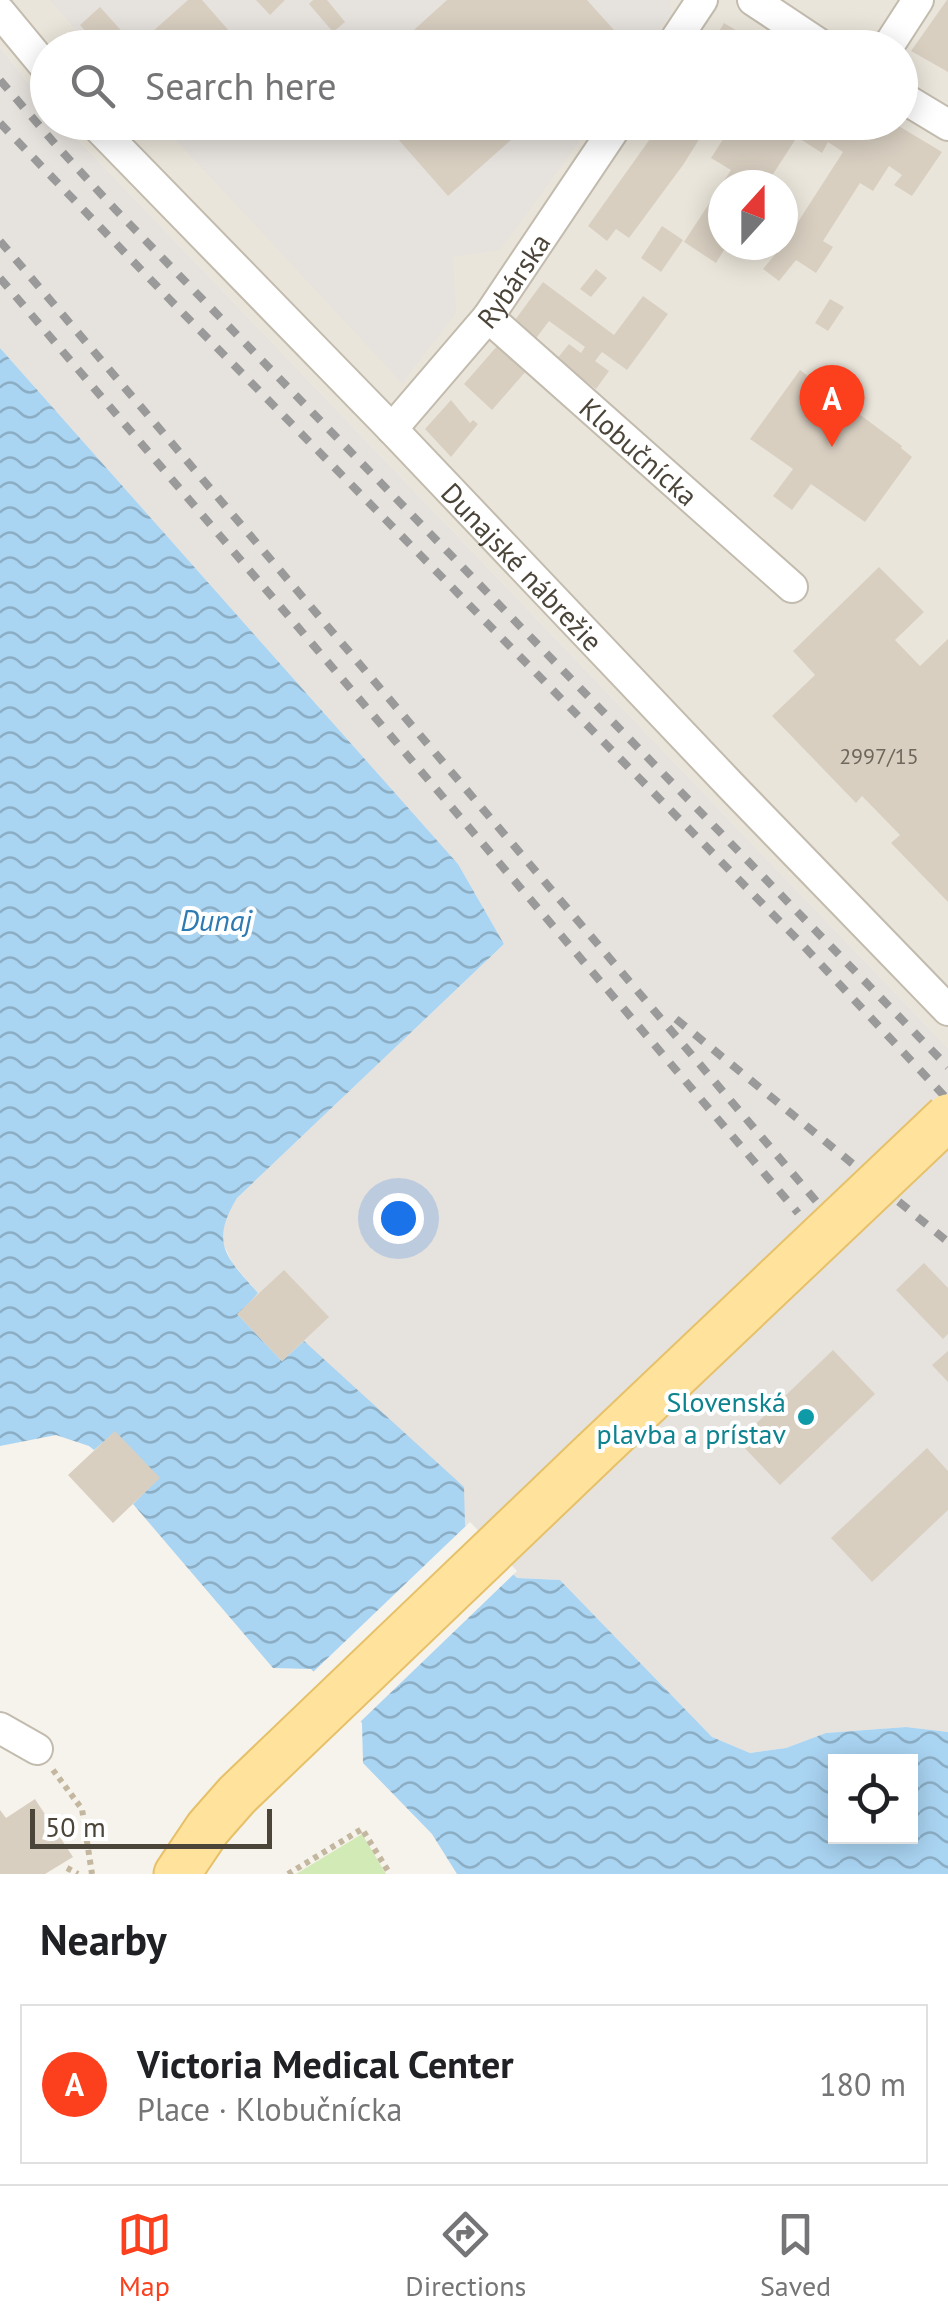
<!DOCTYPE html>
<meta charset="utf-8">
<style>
body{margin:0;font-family:"PT Sans",sans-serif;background:#f6f6f6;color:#202124}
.controls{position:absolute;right:30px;bottom:30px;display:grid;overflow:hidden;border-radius:0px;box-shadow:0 5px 25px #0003}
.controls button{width:90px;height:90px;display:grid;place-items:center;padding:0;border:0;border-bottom:2px solid #e0e0e0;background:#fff;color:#202124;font:50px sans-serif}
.compass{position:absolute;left:708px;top:170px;width:90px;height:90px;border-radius:50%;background:#fff;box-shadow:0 5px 25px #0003;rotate:21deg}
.scale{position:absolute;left:30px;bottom:25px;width:242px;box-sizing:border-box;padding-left:10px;border:5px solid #4b4439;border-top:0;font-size:28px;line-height:35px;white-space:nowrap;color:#4b4439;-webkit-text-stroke:8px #fff;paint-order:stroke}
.you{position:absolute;left:398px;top:1218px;width:35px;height:35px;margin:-25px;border:8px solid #fff;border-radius:50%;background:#1a73e8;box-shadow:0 0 0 15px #1a73e833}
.badge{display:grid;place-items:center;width:65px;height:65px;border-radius:50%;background:#fc3f1d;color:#fff;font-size:32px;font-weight:700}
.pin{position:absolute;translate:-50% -82px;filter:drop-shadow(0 2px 5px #0008)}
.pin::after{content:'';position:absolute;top:52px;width:35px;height:30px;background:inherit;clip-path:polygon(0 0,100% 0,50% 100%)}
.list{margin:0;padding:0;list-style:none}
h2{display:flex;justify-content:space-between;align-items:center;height:130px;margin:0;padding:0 40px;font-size:42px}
h2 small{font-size:32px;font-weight:400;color:#757577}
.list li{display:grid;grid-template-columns:65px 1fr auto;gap:30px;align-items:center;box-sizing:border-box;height:160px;margin:0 20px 20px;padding:0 20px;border:2px solid #e0e0e0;border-radius:0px}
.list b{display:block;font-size:38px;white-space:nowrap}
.list p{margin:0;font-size:32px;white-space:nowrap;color:#757577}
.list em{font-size:32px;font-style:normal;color:#757577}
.icon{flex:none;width:55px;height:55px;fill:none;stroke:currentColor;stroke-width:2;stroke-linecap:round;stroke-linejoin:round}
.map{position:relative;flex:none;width:948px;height:1874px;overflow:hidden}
.search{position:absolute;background:#fff;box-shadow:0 5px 25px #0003;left:30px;right:30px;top:30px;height:110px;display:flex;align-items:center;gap:25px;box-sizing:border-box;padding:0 35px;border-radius:55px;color:#757577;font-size:38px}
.sheet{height:310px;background:#fff}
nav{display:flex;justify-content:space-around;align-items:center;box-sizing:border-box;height:140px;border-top:2px solid #e0e0e0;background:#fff;font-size:28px;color:#757577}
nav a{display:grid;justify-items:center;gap:5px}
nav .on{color:#fc3f1d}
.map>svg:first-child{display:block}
.residential{fill:#eae5da;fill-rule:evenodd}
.industrial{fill:#e6e2dd}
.green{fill:#d2eab5}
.water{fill:url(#water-waves);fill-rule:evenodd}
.pier{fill:#f6f3ec}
.building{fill:#d8cfc1}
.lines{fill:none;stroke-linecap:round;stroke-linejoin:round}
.street-casing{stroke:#c2bbae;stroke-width:34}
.primary-casing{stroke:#e6c16a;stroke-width:49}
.path{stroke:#c4b79f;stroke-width:6;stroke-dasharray:5 5;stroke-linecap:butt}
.street{stroke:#fff;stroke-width:30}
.primary{stroke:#ffe39c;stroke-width:45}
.rail{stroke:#9a9a9a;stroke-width:8;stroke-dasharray:12 12;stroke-linecap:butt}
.primary-bridge-casing{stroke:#e6c16a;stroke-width:49;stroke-linecap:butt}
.primary-bridge{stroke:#ffe39c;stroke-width:45}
.culture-dot{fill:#0f9aa8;stroke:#fff;stroke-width:4}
.labels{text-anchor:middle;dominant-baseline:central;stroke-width:8;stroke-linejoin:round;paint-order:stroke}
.number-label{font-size:22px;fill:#6e675b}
.street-label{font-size:28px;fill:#4b4439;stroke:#fff}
.culture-label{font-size:28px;fill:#0d838f;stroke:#fff;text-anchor:end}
.water-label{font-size:30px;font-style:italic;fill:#2e7ab2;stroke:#fff}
</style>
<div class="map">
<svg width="948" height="1874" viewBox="0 0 948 1874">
<defs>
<pattern id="water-waves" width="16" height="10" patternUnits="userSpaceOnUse" patternTransform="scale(2.5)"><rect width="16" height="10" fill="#a9d4f2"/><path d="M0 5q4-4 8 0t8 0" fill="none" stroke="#8caec5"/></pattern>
</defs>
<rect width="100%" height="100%" fill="#f6f3ec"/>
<!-- residential -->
<path class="residential" d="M0,0h948v1048l-886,-925 838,-1v-74h-852l-1,59 -47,-60zM723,185h60v60h-60z"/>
<!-- industrial -->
<path class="industrial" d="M50,0h620l1,15 -24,32 -556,1z
M0,47l47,60 1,15 14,1 886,925v684l-42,-5 -80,6 -40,15 -36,5 -38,-16 -152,-157 -43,-2 -52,-53 -161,-183 -22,19 -45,-47 21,-21 -25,-29 -11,-23 2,-23 13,-20 267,-254 -46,-80 -458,-516z
M160,123h433l-93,127 -47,7 3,56 -54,70z"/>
<!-- green -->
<path class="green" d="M362,1834l24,40h-90z"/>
<!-- water -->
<path class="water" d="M0,348l458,516 46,80 -267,254c-28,46 -10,60 21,95l-20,22 44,46 22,-20 160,146 1,38 52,53 43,2 152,157 38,16 36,-5 40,-15 80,-6 42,5v142h-491l-25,-40 -69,-71 -1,-40 -51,-54 -38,-1 -140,-164 26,-26 -44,-46 -21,18 -5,-4 -33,-11 -56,11zM836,1762h74v74h-74z"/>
<!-- pier -->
<path class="pier" d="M470,1522l47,49 -160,154 -47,-50z"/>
<!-- building -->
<path class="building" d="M188,0h14l42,48h-78l-14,-16z
M256,0h29l-15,15z
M313,0h14l18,22 -12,10 -24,-28z
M447,0h140l36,40 -8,8h-221z
M947,0h1v72l-37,-21z
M100,7l27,30 -11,11h-16l-20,-23z
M724,23l42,25h-57z
M233,122h36l-20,18z
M383,122h148l-83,74z
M662,122h48l-27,43 -54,73 -13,-9 -9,12 -19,-15z
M734,122h158l50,30 -30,44 -18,-11 8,-10 -13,-9 -16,25 -13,-8 -37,58 10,6 -17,26 -20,-13 -17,21 -16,-12 20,-24 60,-93 -15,-10 -6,11 -25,-16 -31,48h-43v60h4l-11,18 -32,-21 47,-72 -20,-12z
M662,226l21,14 -22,32 -20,-14z
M596,269l11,9 -16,19 -11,-8z
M543,282l71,53 29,-39 25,18 -41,56 -25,-18 -7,9 14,10 -13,18 -40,-29 13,-16 12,9 4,-6 -36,-26 -15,20 -22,-17z
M830,299l14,8 -16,24 -13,-8z
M498,345l29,25 -35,40 -28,-26z
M800,370l102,76 -1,2 11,9 -47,65 -54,-38 -19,26 -19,-14 20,-27 -43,-30z
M451,400l19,23 3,-3 5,4 -27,33 -26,-28z
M879,567l45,45 -29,28 25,26 28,-27v263l-57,-59 9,-8 -38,-39 -6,7 -84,-87 43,-41 -22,-24z
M924,1263l24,25v46l-5,5 -47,-49z
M284,1270l45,47 -47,44 -45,-47z
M833,1350l42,44 -95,91 -42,-44z
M948,1351v31l-16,-17z
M115,1431l45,47 -47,45 -45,-48z
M927,1448l21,23v39l-76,72 -41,-44z
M35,1799l38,58 -28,17h-45v-64l6,8z"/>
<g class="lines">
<defs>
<g id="street">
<path d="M753,0l72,48"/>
<path d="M0,12l48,58"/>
<path d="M670,48l32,-48"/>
<path d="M887,48l31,-48"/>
<path d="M900,96l48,29"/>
<path id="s1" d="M93,122l299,307 340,358 216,223"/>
<path id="s2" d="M488,317l304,270"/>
<path id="s3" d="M392,429l96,-112 131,-195"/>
<path d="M0,1728l37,21"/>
</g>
<path id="primary" d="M177,1874l31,-46 29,-33 357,-342"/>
</defs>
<!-- street casing -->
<use href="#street" class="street-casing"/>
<!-- primary casing -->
<use href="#primary" class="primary-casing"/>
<!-- path -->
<path class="path" d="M53,1770l29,39 10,65
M67,1868l11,6
M288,1874l74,-45 28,45"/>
<!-- street -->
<use href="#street" class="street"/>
<!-- primary -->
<use href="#primary" class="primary"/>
<!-- rail -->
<path class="rail" d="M0,80l56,65 55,60 837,862
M0,123l177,184 620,632 151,161
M0,241l816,960
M0,278l798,935
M676,1019l272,223"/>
<defs>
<path id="primary-bridge" d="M594,1453l354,-336"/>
</defs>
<!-- primary-bridge casing -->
<use href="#primary-bridge" class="primary-bridge-casing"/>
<!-- primary-bridge -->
<use href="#primary-bridge" class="primary-bridge"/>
</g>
<!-- markers -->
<circle class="culture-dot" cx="806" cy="1417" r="10"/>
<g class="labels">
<!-- number labels -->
<g class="number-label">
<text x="879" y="756">2997/15</text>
</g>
<!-- street labels -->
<g class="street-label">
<text stroke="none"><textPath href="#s3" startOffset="192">Rybárska</textPath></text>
<text stroke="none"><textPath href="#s2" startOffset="202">Klobučnícka</textPath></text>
<text stroke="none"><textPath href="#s1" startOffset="618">Dunajské nábrežie</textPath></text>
</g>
<!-- culture labels -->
<g class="culture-label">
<text x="786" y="1401">Slovenská<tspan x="786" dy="32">plavba a prístav</tspan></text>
</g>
<!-- water labels -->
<g class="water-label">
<text x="216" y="919">Dunaj</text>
</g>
</g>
</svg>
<div class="controls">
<button><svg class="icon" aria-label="locate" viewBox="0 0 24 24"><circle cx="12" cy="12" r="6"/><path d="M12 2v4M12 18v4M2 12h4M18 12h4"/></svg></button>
</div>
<svg class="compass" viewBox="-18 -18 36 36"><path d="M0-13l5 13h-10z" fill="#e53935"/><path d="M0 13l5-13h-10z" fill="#757577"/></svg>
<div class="scale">50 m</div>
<div class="you"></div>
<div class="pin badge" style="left:832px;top:447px">A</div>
<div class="search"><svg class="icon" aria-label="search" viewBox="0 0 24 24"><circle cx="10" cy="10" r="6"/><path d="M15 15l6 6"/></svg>Search here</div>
</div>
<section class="sheet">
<h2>Nearby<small></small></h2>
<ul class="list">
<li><span class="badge">A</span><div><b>Victoria Medical Center</b><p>Place · Klobučnícka</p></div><em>180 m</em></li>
</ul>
</section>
<nav>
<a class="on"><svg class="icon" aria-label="map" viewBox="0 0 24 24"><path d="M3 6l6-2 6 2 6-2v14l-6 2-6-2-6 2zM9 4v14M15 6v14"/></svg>Map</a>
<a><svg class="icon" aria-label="directions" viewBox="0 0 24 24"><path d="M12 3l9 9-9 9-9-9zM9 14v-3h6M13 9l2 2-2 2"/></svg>Directions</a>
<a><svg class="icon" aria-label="saved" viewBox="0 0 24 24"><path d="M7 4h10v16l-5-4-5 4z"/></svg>Saved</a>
</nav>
